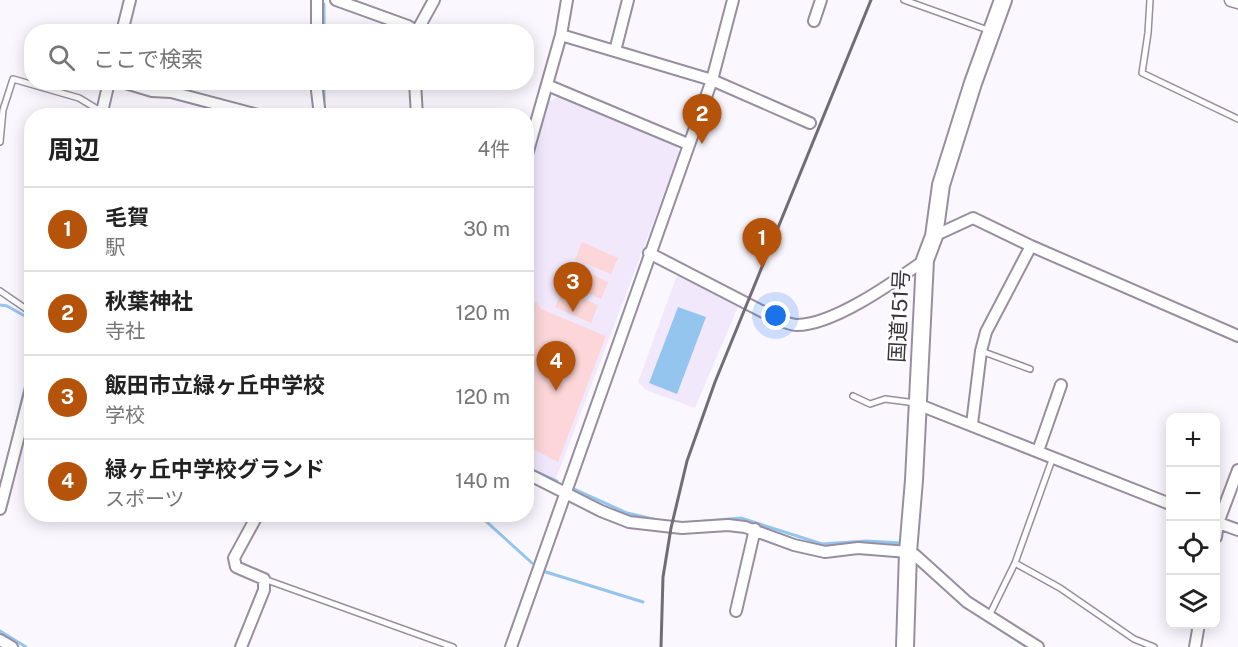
<!DOCTYPE html>
<html lang="ja">
<meta charset="utf-8">
<style>
body{margin:0;font-family:"Public Sans","Noto Sans JP",sans-serif;background:#f6f6f6;color:#222}
.controls{position:absolute;right:18px;bottom:18px;display:grid;overflow:hidden;border-radius:12px;box-shadow:0 3px 15px #0003}
.controls button{width:54px;height:54px;display:grid;place-items:center;padding:0;border:0;border-bottom:2px solid #e0e0e0;background:#fff;color:#222;font:30px sans-serif}
.you{position:absolute;left:776px;top:316px;width:21px;height:21px;margin:-15px;border:4px solid #fff;border-radius:50%;background:#1a73e8;box-shadow:0 0 0 9px #1a73e833}
.badge{display:grid;place-items:center;width:39px;height:39px;border-radius:50%;background:#b45309;color:#fff;font-size:20px;font-weight:700}
.pin{position:absolute;translate:-50% -50px;filter:drop-shadow(0 2px 3px #0008)}
.pin::after{content:'';position:absolute;top:32px;width:21px;height:18px;background:inherit;clip-path:polygon(0 0,100% 0,50% 100%)}
.list{margin:0;padding:0;list-style:none}
h2{display:flex;justify-content:space-between;align-items:center;height:78px;margin:0;padding:0 24px;font-size:26px}
h2 small{font-size:20px;font-weight:400;color:#767676}
.list li{display:grid;grid-template-columns:39px 1fr auto;gap:18px;align-items:center;box-sizing:border-box;height:84px;padding:0 24px;border-top:2px solid #e0e0e0}
.list b{display:block;font-size:22px;white-space:nowrap}
.list p{margin:0;font-size:20px;white-space:nowrap;color:#767676}
.list em{font-size:20px;font-style:normal;color:#767676}
.icon{flex:none;width:33px;height:33px;fill:none;stroke:currentColor;stroke-width:2;stroke-linecap:round;stroke-linejoin:round}
.map{position:relative;flex:none;width:1238px;height:647px;overflow:hidden}
.search{position:absolute;background:#fff;box-shadow:0 3px 15px #0003;left:24px;top:24px;width:510px;height:66px;display:flex;align-items:center;gap:15px;box-sizing:border-box;padding:0 21px;border-radius:24px;color:#767676;font-size:22px}
.panel{position:absolute;background:#fff;box-shadow:0 3px 15px #0003;left:24px;top:108px;width:510px;height:414px;border-radius:24px}
.map>svg:first-child{display:block}
.built{fill:#f2e8fc}
.green{fill:#fcd6d8}
.water{fill:#94c5ee}
.lines{fill:none;stroke-linecap:round;stroke-linejoin:round}
.stream{stroke:#94c5ee;stroke-width:3}
.service-casing{stroke:#978e9f;stroke-width:8}
.minor-casing{stroke:#978e9f;stroke-width:14}
.tertiary-casing{stroke:#978e9f;stroke-width:15}
.trunk-casing{stroke:#978e9f;stroke-width:20}
.service{stroke:#fff;stroke-width:5}
.minor{stroke:#fff;stroke-width:10}
.tertiary{stroke:#fff;stroke-width:12}
.trunk{stroke:#fff;stroke-width:16}
.rail{stroke:#716d75;stroke-width:3}
.labels{text-anchor:middle;dominant-baseline:central;stroke-width:4.5;stroke-linejoin:round;paint-order:stroke}
.street-label{font-size:21px;fill:#39353d;stroke:#fff}
</style>
<div class="map">
<svg width="1238" height="647" viewBox="0 0 1238 647">
<rect width="100%" height="100%" fill="#fbf7ff"/>
<!-- built -->
<path class="built" d="M559,96l115,48 6,8 -125,329 -28,-14v-291l20,-73z
M677,275l61,32 -43,101 -49,-18 -8,-8z"/>
<!-- green -->
<path class="green" d="M582,242l36,16 -7,16 -36,-15z
M573,266l35,16 -7,17 -36,-16z
M563,290l35,15 -7,18 -36,-16z
M527,298l10,5 4,6 65,27 -48,126 -31,-16z"/>
<!-- water -->
<path class="water" d="M678,307l28,10 -29,77 -28,-11z"/>
<g class="lines">
<!-- stream -->
<path class="stream" d="M324,32v-28
M324,82v20
M0,305l7,1 25,14
M8,458l24,-99
M526,467l31,14
M574,489l53,24 30,7
M478,514l54,49
M683,523l58,-5 81,26 44,-3 35,2
M546,572l97,30
M976,614l51,33
M0,631l26,16"/>
<defs>
<path id="service" d="M904,0l81,29
M1150,0l-2,33 -6,40 96,46
M0,142l3,-32 10,-31 66,19 23,14
M0,291l32,22
M981,351l49,18
M853,396l17,8 15,-5 31,4
M1015,563l45,25 74,51 20,8
M264,579l189,68
M989,616l26,-53 38,-106"/>
<path id="minor" d="M336,0l72,26 9,6
M814,21l7,-21
M417,31l17,-31
M122,32l8,-32
M317,32v-32
M561,35l151,45 98,43
M615,51l13,-51
M122,82l30,9 19,1 91,24
M316,82l4,34
M415,82l2,34
M547,85l141,59
M101,116l8,-34
M526,158l35,-123 6,-35
M934,236l39,-18 58,28 207,90
M649,253l130,67c6,2 13,5 18,5 37,0 98,-44 128,-65
M917,404l253,100
M972,424l9,-73 5,-19 45,-86
M1038,451l23,-66
M526,473l75,38 28,11 53,6 46,-3 17,2 49,18 31,7 33,-4 50,4 7,3 52,47 71,45
M0,509l32,-124
M1216,522l22,8
M1216,537l2,-14 20,-53
M736,611l19,-82
M0,640l12,7
M241,647l23,-57v-11l-28,-12 -2,-9 24,-44
M511,647l201,-567 21,-80
M1195,647l4,-23"/>
<path id="tertiary" d="M1231,0l7,2"/>
<path id="trunk" d="M905,647l3,-95 6,-72 11,-220 9,-24 7,-51 32,-102 30,-83"/>
</defs>
<!-- service casing -->
<use href="#service" class="service-casing"/>
<!-- minor casing -->
<use href="#minor" class="minor-casing"/>
<!-- tertiary casing -->
<use href="#tertiary" class="tertiary-casing"/>
<!-- trunk casing -->
<use href="#trunk" class="trunk-casing"/>
<!-- service -->
<use href="#service" class="service"/>
<!-- minor -->
<use href="#minor" class="minor"/>
<!-- tertiary -->
<use href="#tertiary" class="tertiary"/>
<!-- trunk -->
<use href="#trunk" class="trunk"/>
<!-- rail -->
<path class="rail" d="M661,647l2,-70 8,-49 16,-67 28,-79 156,-382"/>
</g>
<g class="labels">
<!-- street labels -->
<g class="street-label">
<text transform="translate(899 316) rotate(-87)">国道151号</text>
</g>
</g>
</svg>
<div class="controls">
<button>+</button>
<button>−</button>
<button><svg class="icon" aria-label="locate" viewBox="0 0 24 24"><circle cx="12" cy="12" r="6"/><path d="M12 2v4M12 18v4M2 12h4M18 12h4"/></svg></button>
<button><svg class="icon" aria-label="layers" viewBox="0 0 24 24"><path d="M12 4l9 5-9 5-9-5zM3 14l9 5 9-5"/></svg></button>
</div>
<div class="you"></div>
<div class="pin badge" style="left:762px;top:268px">1</div>
<div class="pin badge" style="left:702px;top:144px">2</div>
<div class="pin badge" style="left:573px;top:312px">3</div>
<div class="pin badge" style="left:556px;top:391px">4</div>
<div class="search"><svg class="icon" aria-label="search" viewBox="0 0 24 24"><circle cx="10" cy="10" r="6"/><path d="M15 15l6 6"/></svg>ここで検索</div>
<section class="panel">
<h2>周辺<small>4件</small></h2>
<ul class="list">
<li><span class="badge">1</span><div><b>毛賀</b><p>駅</p></div><em>30 m</em></li>
<li><span class="badge">2</span><div><b>秋葉神社</b><p>寺社</p></div><em>120 m</em></li>
<li><span class="badge">3</span><div><b>飯田市立緑ヶ丘中学校</b><p>学校</p></div><em>120 m</em></li>
<li><span class="badge">4</span><div><b>緑ヶ丘中学校グランド</b><p>スポーツ</p></div><em>140 m</em></li>
</ul>
</section>
</div>
